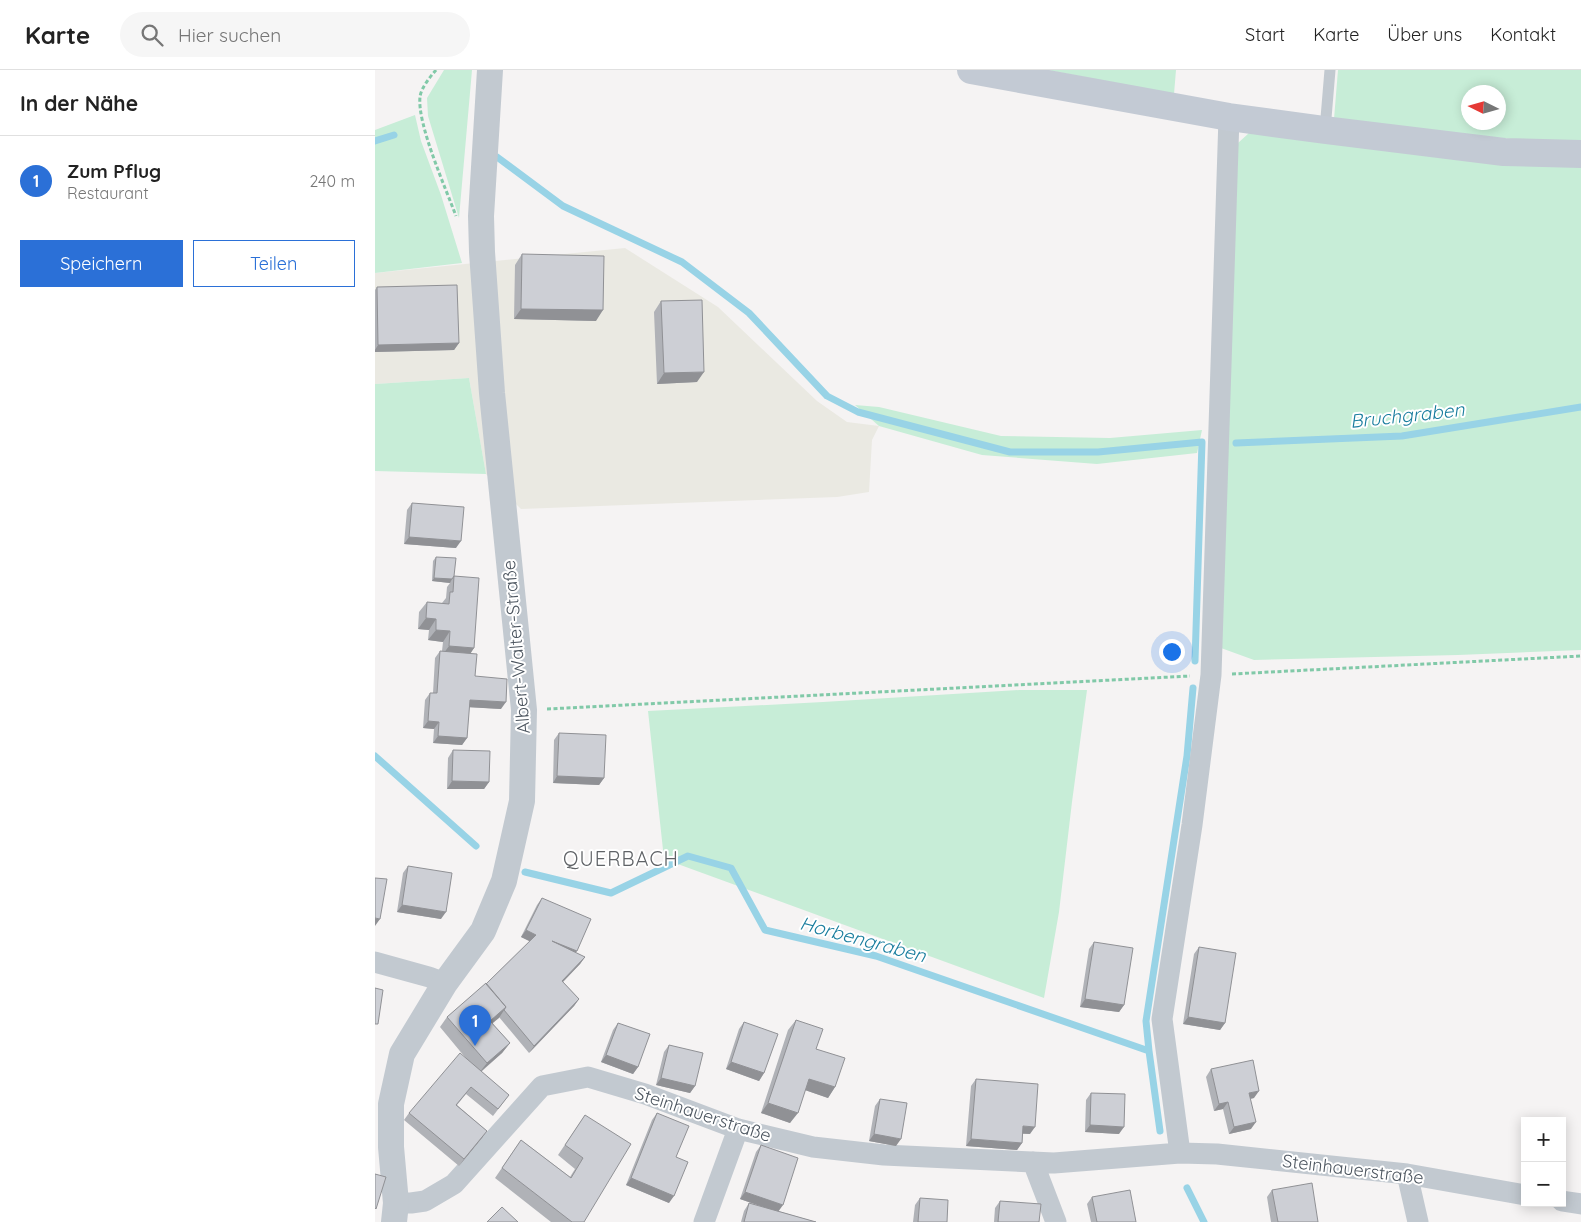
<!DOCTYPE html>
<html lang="de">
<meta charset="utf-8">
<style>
body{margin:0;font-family:Quicksand,sans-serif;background:#f6f6f6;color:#222}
.controls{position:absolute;right:15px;bottom:15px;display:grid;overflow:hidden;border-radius:0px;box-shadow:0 2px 12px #0003}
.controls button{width:45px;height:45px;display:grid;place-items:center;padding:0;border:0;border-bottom:1px solid #e0e0e0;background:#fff;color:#222;font:25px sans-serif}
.compass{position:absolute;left:1086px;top:15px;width:45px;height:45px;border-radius:50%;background:#fff;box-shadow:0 2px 12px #0003;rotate:275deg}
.you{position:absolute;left:796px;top:581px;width:18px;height:18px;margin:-12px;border:4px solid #fff;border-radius:50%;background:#1a73e8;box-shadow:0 0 0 8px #1a73e833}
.badge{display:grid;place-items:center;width:32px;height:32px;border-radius:50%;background:#2b70d7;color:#fff;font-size:16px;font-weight:700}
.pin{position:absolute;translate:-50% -41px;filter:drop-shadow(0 1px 2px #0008)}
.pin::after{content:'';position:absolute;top:26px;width:18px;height:15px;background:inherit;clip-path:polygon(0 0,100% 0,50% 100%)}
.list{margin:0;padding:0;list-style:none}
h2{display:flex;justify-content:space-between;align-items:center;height:65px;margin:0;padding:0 20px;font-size:21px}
h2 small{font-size:16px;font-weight:400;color:#767676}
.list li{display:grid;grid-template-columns:32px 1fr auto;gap:15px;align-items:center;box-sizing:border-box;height:90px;padding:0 20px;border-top:1px solid #e0e0e0}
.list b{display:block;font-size:19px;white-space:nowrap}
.list p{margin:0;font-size:16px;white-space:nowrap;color:#767676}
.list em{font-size:16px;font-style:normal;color:#767676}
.actions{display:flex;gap:10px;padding:15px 20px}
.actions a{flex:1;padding:11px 0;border:1px solid #2b70d7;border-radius:0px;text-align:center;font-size:18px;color:#2b70d7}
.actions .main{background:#2b70d7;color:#fff}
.icon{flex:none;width:28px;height:28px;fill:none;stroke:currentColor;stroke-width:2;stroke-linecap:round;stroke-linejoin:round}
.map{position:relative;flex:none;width:1206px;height:1152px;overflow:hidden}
header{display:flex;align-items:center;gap:30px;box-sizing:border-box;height:70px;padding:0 25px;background:#fff;border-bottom:1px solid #e0e0e0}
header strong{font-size:24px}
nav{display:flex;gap:28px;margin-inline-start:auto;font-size:18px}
.search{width:350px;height:45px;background:#f6f6f6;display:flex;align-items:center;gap:12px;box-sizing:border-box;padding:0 18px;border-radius:28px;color:#767676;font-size:19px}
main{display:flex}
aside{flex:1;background:#fff}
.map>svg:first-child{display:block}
.commercial{fill:#eae9e2}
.green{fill:#c7edd7;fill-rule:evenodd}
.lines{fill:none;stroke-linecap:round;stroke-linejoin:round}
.stream{stroke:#98d3e6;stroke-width:7}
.path{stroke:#81c9a8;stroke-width:3;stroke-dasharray:4 2.5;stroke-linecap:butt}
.service{stroke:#c2c9d0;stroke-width:11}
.minor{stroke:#c2c9d0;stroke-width:21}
.tertiary{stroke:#c2c9d0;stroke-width:26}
.secondary{stroke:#c3cad4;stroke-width:28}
.wall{fill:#b0b2b7}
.shaded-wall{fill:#909195}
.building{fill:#cdcfd5;stroke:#909195}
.labels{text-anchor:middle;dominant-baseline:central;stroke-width:4;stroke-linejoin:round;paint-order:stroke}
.street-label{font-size:18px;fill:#4c555f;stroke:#fff}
.water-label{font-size:19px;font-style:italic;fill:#197d9e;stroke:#fff}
.quarter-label{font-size:20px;letter-spacing:1px;fill:#606367;stroke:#fff}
</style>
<header>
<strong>Karte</strong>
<div class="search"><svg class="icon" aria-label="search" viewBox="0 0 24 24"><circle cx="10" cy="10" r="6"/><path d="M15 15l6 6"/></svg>Hier suchen</div>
<nav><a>Start</a><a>Karte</a><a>Über uns</a><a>Kontakt</a></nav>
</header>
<main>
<aside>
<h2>In der Nähe<small></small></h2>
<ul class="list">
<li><span class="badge">1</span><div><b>Zum Pflug</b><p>Restaurant</p></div><em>240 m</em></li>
</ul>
<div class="actions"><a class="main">Speichern</a><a>Teilen</a></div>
</aside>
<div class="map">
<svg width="1206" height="1152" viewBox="0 0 1206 1152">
<rect width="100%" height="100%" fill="#f5f3f3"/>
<!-- commercial -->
<path class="commercial" d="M250,178l93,59 99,94 30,21 32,4 -7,14 -3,52 -32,5 -316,12 -35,-35 -17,-96 -94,6v-111z"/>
<!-- green -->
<path class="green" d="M69,0h28l-13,148 -31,-102 -1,-18z
M672,0h129l-2,24z
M963,0h243v74h-27l-220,-25zM1094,22h30v30h-30z
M40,45l6,26 20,54 21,68 -87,10v-143z
M874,63l332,33v484l-123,5 -204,5 -33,-12 17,-505z
M94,308l17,96 -111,-3v-87z
M480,335l24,2 122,29 109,2 92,-8 -5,23 -100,11 -115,-9 -103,-29z
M645,620h67l-15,112 -13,110 -15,86 -380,-139 -16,-148 175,-9z"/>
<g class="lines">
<!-- stream -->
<path class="stream" d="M0,71l19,-6
M122,87l66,49 119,56 67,51 78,83 31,16 152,40h88l104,-10 -7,219
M861,373l166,-7 179,-29
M0,686l101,90
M150,802l86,21 77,-37 43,12 34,62 111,26 273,95 11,80
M774,981l-3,-30 41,-265 6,-68
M812,1118l17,34"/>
<!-- path -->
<path class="path" d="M61,0c-6,7 -15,18 -16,27 -3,27 26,92 36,119
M857,604l349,-18
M172,639l643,-33"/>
<!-- service -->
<path class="service" d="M950,60l5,-60"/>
<!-- minor -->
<path class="minor" d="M0,892l54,15 16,6
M805,1083l-18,-134 30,-194 19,-150 18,-558
M658,1092l23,60
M1032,1104l11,48
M1187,1131l19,3
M21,1133h15l14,-2 29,-17 88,-98 46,-9 57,17 93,35 75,18 71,8 170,8 126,-10 37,1 190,20 118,21
M329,1152l34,-93"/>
<!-- tertiary -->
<path class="tertiary" d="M19,1152l2,-19 -5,-56v-43l11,-50 43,-71 38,-52 21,-50 18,-80 2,-91 -32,-317 -10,-141 -1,-36 9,-146"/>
<!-- secondary -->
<path class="secondary" d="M596,0l258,47 96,13 179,22 77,2"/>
</g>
<!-- wall -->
<path class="wall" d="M147,184l74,67 -82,-2 1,-54z
M2,217l82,56 -5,7 -79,2v-62z
M286,231l36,81 -40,2 -3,-72z
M37,433l44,45 -52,-4 3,-34z
M61,487l18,19 20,72 -4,5 5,23 26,33 -32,-2 -2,31 -5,7 -29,-2 1,-14 -11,-1 2,-28 5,-7h3l2,-35 5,-7h2l1,-9 -15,-2 1,-10 -11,-1 1,-17 8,-10 15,1 4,-5 1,-11 3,-4 -18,-2 1,-20z
M184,663l45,45 -5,7 -46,-2 1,-43z
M78,680l36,32 -5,7h-37l1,-31z
M33,796l33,53 -44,-7 6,-39z
M167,828l34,55 9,4 -5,7 -17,18 16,17 -5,7 -45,47 -30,-36 -7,6 18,20 -8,10 -21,19 28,23 -16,21 -27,-22 -9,11 30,26 -28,35 -55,-46 5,-7 60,-51 -29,-35 7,-10 39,-33 44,-43 -9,-4 16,-32z
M719,872l30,63 -5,7 -39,-5 9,-58z
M824,877l26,76 -5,7 -37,-6 11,-70z
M421,950l20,29 19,38 -7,11 -23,-8 -15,33 -29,-10 27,-83z
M369,952l20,51 -5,8 -33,-12 13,-40z
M243,953l20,44 -5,7 -32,-12 12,-32z
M294,975l26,41 -5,7 -34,-8 8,-33z
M836,999l43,29 -4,1 1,30 -22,5 -6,-25 -9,2 -8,-34z
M601,1009l54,55h-7l-1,9 -5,7 -51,-4 5,-60z
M716,1023l28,41 -34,-2 1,-32z
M505,1029l16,47 -27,-5 6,-35z
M282,1043l19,44 -7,46 -43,-18 26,-65z
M210,1045l-1,107h-33l-56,-44 26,-38 49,37 5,-8 -17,-14z
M386,1075l17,66 38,11h-75l3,-11 5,-8 22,7 -31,-11 16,-47z
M897,1120l46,32h-47l-4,-25z
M717,1127l44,25h-45l-4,-18z
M545,1128l27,24h-34l2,-17z
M625,1131l39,21h-45l1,-14z"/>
<!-- shaded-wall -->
<path class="shaded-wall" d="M146,239l82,1 -7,11 -82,-2z
M84,273l-5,7 -79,2v-2l3,-5z
M329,302l-7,10 -40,2 7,-11z
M34,467l52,4 -5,7 -52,-4z
M59,508l18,1 -2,4 -18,-2z
M51,548l10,1 -7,11 -11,-1z
M61,560l14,1 -7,11 -15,-2z
M74,576l25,2 -7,11 -26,-2z
M95,630l36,2 -5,7 -36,-2z
M53,651l11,1 -5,7 -11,-1z
M63,666l29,2 -5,7 -29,-2z
M182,706l47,2 -5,7 -46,-2z
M77,711l37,1 -5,7h-37z
M27,835l44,7 -5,7 -44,-7z
M0,848l5,1 -5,7z
M151,860l10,5 -5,7 -10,-5z
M177,871l25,10 -5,7z
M210,887l-5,7 -23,24 5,-7z
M204,929l-5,7 -45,47 5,-7z
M710,929l39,6 -5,7 -39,-5z
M131,937l-7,11 -16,13 7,-10z
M813,947l37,6 -5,7 -37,-6z
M135,973l-8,10 -23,20 8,-10z
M231,985l32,12 -5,7 -32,-12z
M356,992l33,11 -5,8 -33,-12z
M286,1008l34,8 -5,7 -34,-8z
M434,1009l26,8 -7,11 -26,-9z
M884,1021l-5,7 -10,2 5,-7z
M853,1032l-5,7 -9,2 5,-7z
M393,1033l30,10 -8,10 -29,-10z
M881,1052l-5,7 -22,5 5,-7z
M715,1055l34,2 -5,7 -34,-2z
M648,1056l12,1 -5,7 -12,-1z
M112,1061l-5,7 -23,28 5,-7z
M499,1064l27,5 -5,7 -27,-5z
M596,1069l51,4 -5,7 -51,-4z
M256,1108l43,18 -5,7 -43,-18z
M370,1122l38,13 -5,7 -38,-13z"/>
<!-- building -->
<path class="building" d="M147,184l82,2 -1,54 -82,-1z
M82,215l2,58 -81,2 -1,-58z
M327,230l2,72 -40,1 -3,-72z
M37,433l52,4 -3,34 -52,-4z
M61,487l20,1 -2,18 -2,3 -18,-1z
M79,506l25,2 -5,70 -25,-2 1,-15 -14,-1v-11l-10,-1 1,-16 22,2 1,-12h3z
M65,581l37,3 -2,22 32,3 -1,23 -36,-2 -3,38 -29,-2 1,-14 -11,-1 2,-28h7z
M184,663l47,2 -2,43 -47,-2z
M78,680l37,1 -1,31 -37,-1z
M33,796l44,7 -6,39 -44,-7z
M0,808l12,1 -7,40 -5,-1z
M167,828l49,21 -14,32 -25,-10 33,16 -23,24 17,18 -45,47 -30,-36 2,-3 -20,-23 50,-49 -10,-5z
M719,872l39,6 -9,57 -39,-6z
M824,877l37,6 -11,70 -37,-6z
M111,913l20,24 -16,14 20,22 -23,20 -40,-46z
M0,918l8,2 -5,34h-3z
M421,950l27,9 -7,20 29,9 -10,29 -26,-8 -11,34 -30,-10z
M369,952l34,12 -14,39 -33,-11z
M243,953l32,11 -12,33 -32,-12z
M294,975l34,8 -8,33 -34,-8z
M85,983l49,42 -11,14 -27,-22 -15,18 31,26 -23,28 -55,-46z
M878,990l6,31 -10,2 7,29 -22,5 -6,-25 -9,2 -8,-35z
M601,1009l62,5 -3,43 -12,-1 -1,17 -51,-4z
M716,1023l34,1 -1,33 -34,-2z
M505,1029l27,4 -6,36 -27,-5z
M282,1043l32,13 -13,31 12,5 -14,34 -43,-18z
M210,1045l46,29 -47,78h-12l-70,-54 19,-28 50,38 12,-20 -18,-13z
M386,1075l37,13 -15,47 -38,-13z
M0,1104l11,3 -10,32 -1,-1z
M937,1113l6,39h-40l-6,-32z
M755,1120l6,32h-39l-5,-25z
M545,1128l28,2 -1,22h-29z
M625,1131l41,3 -2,18h-41z
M374,1133l67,19h-72z
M127,1137l16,15h-31z"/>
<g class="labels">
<!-- street labels -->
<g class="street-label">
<text transform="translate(141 577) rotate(-95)">Albert-Walter-Straße</text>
<text transform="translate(328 1044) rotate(18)">Steinhauerstraße</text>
<text transform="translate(978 1099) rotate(7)">Steinhauerstraße</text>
</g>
<!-- water labels -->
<g class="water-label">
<text transform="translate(1032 345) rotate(-6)">Bruchgraben</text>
<text transform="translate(488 869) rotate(15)">Horbengraben</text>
</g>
<!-- quarter labels -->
<g class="quarter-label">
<text x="246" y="788">QUERBACH</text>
</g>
</g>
</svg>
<div class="controls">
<button>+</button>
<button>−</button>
</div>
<svg class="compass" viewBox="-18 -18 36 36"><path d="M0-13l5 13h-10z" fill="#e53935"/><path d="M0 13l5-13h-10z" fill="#767676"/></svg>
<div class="you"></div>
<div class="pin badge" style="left:100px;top:976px">1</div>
</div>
</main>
